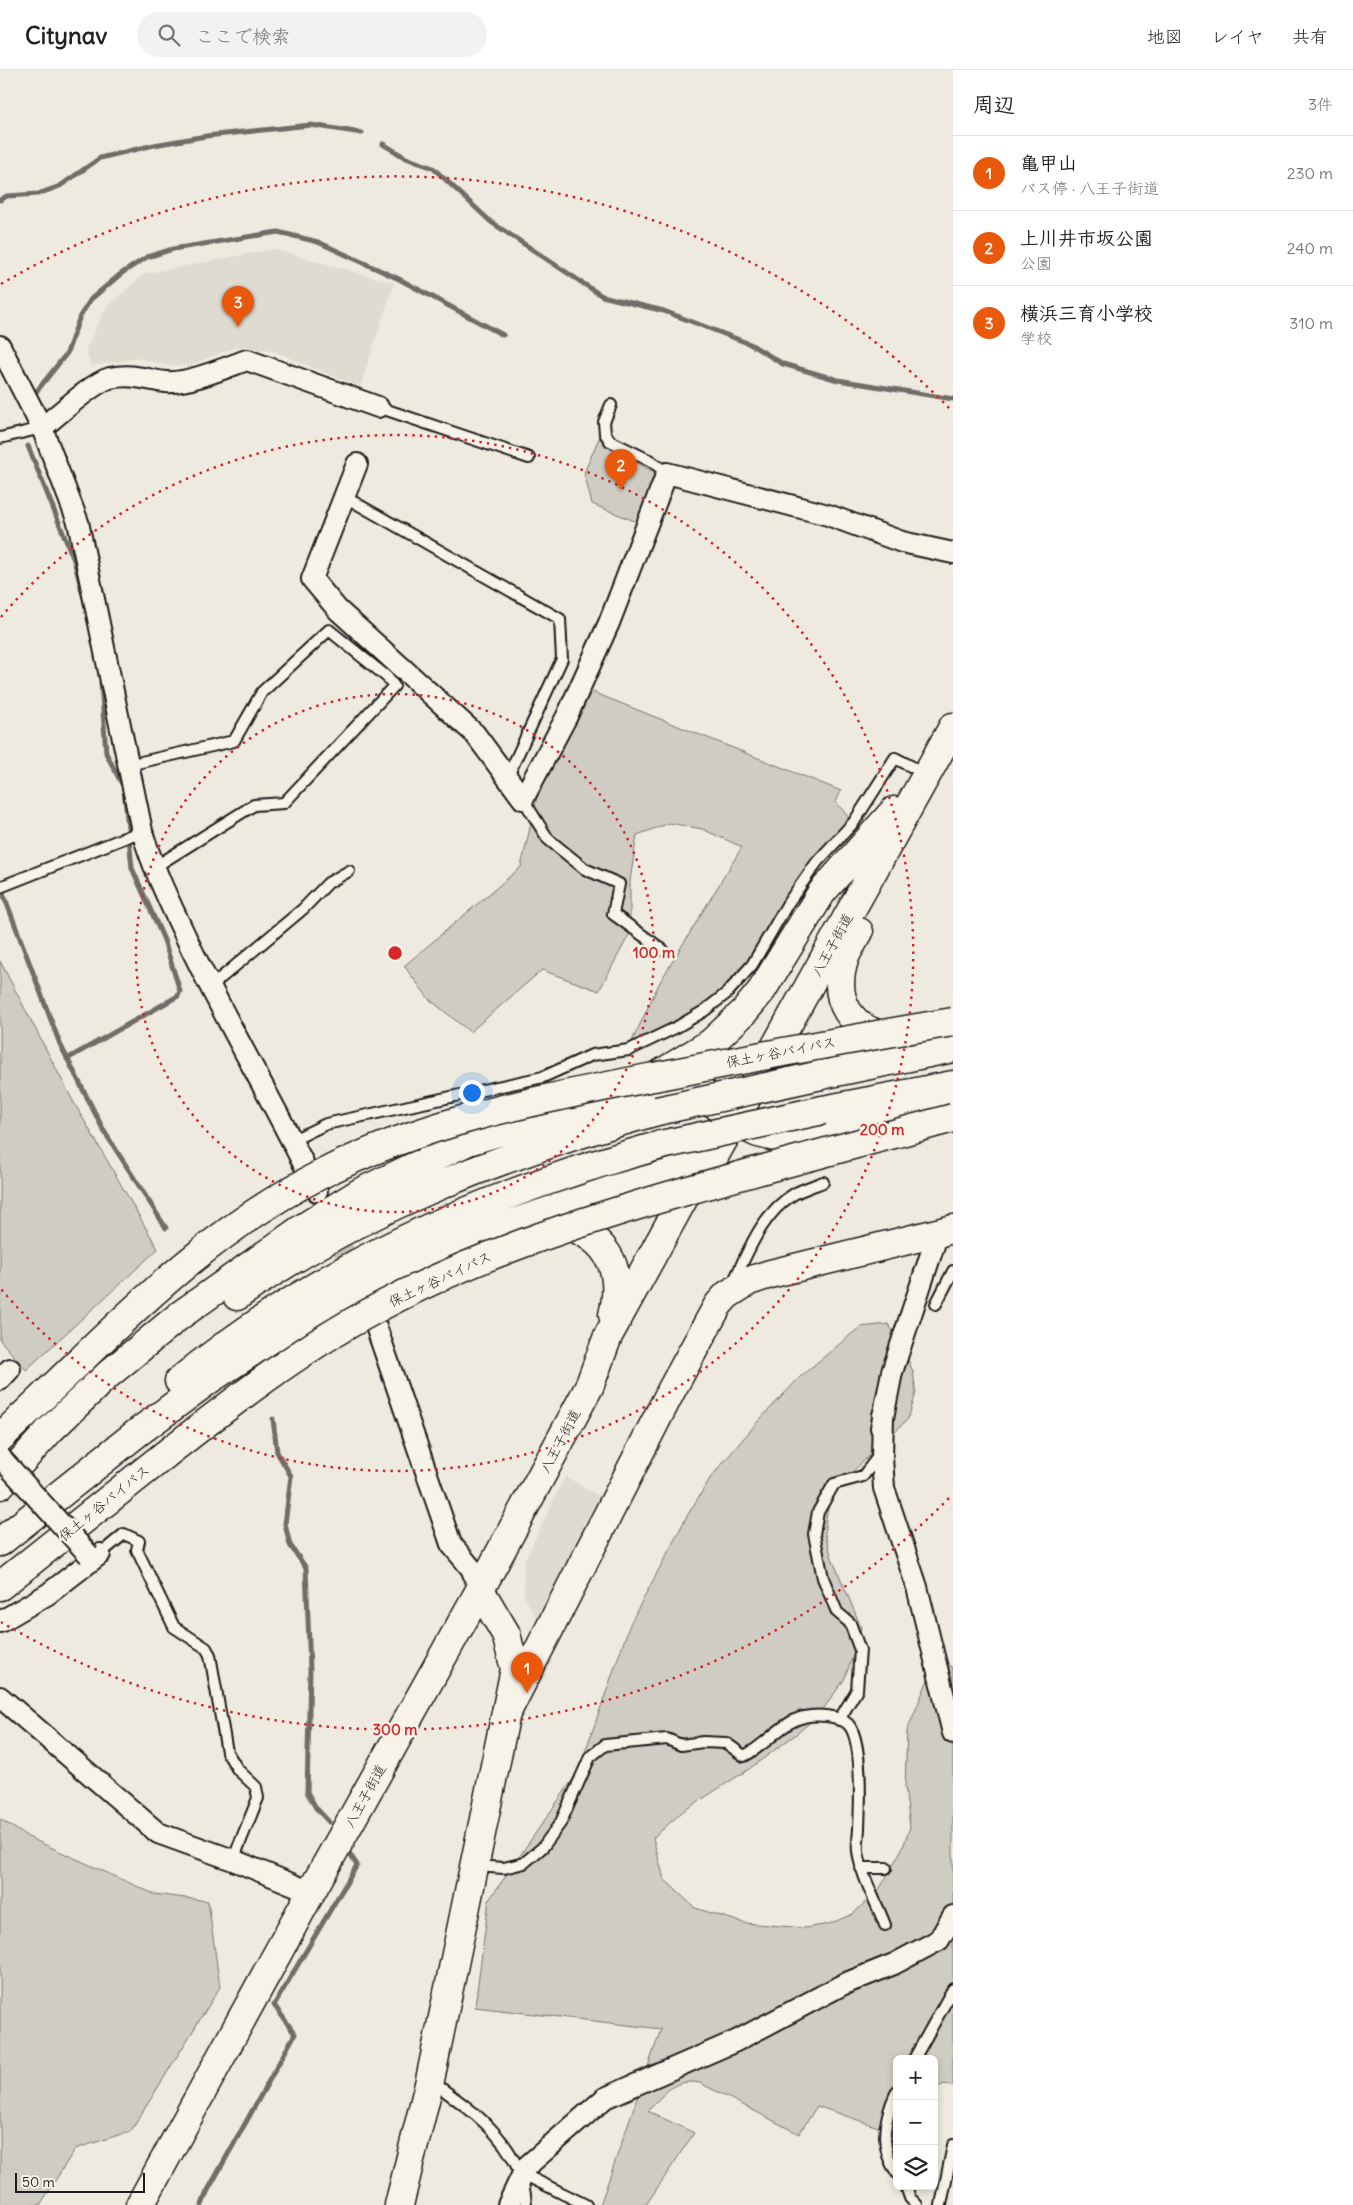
<!DOCTYPE html>
<html lang="ja">
<meta charset="utf-8">
<style>
body{margin:0;font-family:Delius,"Klee One",sans-serif;background:#f2f2f2;color:#222}
.controls{position:absolute;right:15px;bottom:15px;display:grid;overflow:hidden;border-radius:8px;box-shadow:0 2px 8px #0003}
.controls button{width:45px;height:45px;display:grid;place-items:center;padding:0;border:0;border-bottom:1px solid #e0e0e0;background:#fff;color:#222;font:25px sans-serif}
.scale{position:absolute;left:15px;bottom:12px;width:130px;box-sizing:border-box;padding-left:5px;border:2px solid #1c1c1c;border-top:0;font-size:14px;line-height:18px;white-space:nowrap;color:#1c1c1c;-webkit-text-stroke:4px #f7f3e8;paint-order:stroke}
.you{position:absolute;left:471px;top:1022px;width:18px;height:18px;margin:-12px;border:4px solid #fff;border-radius:50%;background:#1a73e8;box-shadow:0 0 0 8px #1a73e833}
.badge{display:grid;place-items:center;width:32px;height:32px;border-radius:50%;background:#ea580c;color:#fff;font-size:16px;font-weight:700}
.pin{position:absolute;translate:-50% -41px;filter:drop-shadow(0 1px 2px #0008)}
.pin::after{content:'';position:absolute;top:26px;width:18px;height:15px;background:inherit;clip-path:polygon(0 0,100% 0,50% 100%)}
.list{margin:0;padding:0;list-style:none}
h2{display:flex;justify-content:space-between;align-items:center;height:65px;margin:0;padding:0 20px;font-size:21px}
h2 small{font-size:16px;font-weight:400;color:#767676}
.list li{display:grid;grid-template-columns:32px 1fr auto;gap:15px;align-items:center;box-sizing:border-box;height:75px;padding:0 20px;border-top:1px solid #e0e0e0}
.list b{display:block;font-size:19px;white-space:nowrap}
.list p{margin:0;font-size:16px;white-space:nowrap;color:#767676}
.list em{font-size:16px;font-style:normal;color:#767676}
.icon{flex:none;width:28px;height:28px;fill:none;stroke:currentColor;stroke-width:2;stroke-linecap:round;stroke-linejoin:round}
.map{position:relative;flex:none;width:953px;height:2135px;overflow:hidden}
header{display:flex;align-items:center;gap:30px;box-sizing:border-box;height:70px;padding:0 25px;background:#fff;border-bottom:1px solid #e0e0e0}
header strong{font-size:24px}
nav{display:flex;gap:28px;margin-inline-start:auto;font-size:18px}
.search{width:350px;height:45px;background:#f2f2f2;display:flex;align-items:center;gap:12px;box-sizing:border-box;padding:0 18px;border-radius:28px;color:#767676;font-size:19px}
main{display:flex}
aside{flex:1;background:#fff}
.map>svg:first-child{display:block}
.built{fill:#dedbd1}
.green{fill:#cfccc3;stroke:#767470}
.lines{fill:none;stroke-linecap:round;stroke-linejoin:round}
.stream{stroke:#6f6d69;stroke-width:5}
.street-tunnel{stroke:#c4c1b9;stroke-width:20;stroke-dasharray:20 10;stroke-linecap:butt}
.lane-casing{stroke:#1c1c1c;stroke-width:14}
.street-casing{stroke:#1c1c1c;stroke-width:24}
.secondary-casing{stroke:#1c1c1c;stroke-width:31}
.highway-casing{stroke:#1c1c1c;stroke-width:31}
.lane{stroke:#f7f3e8;stroke-width:10}
.street{stroke:#f7f3e8;stroke-width:20}
.secondary{stroke:#f7f3e8;stroke-width:28}
.highway{stroke:#f7f3e8;stroke-width:28}
.street-bridge-casing{stroke:#1c1c1c;stroke-width:24;stroke-linecap:butt}
.highway-bridge-casing{stroke:#1c1c1c;stroke-width:31;stroke-linecap:butt}
.street-bridge{stroke:#f7f3e8;stroke-width:20}
.highway-bridge{stroke:#f7f3e8;stroke-width:28}
.ring{fill:none;stroke:#d62828;stroke-width:2.5;stroke-dasharray:2.5 5}
.labels{text-anchor:middle;dominant-baseline:central;stroke-width:5;stroke-linejoin:round;paint-order:stroke}
.street-label{font-size:14px;fill:#1c1c1c;stroke:#f7f3e8}
.centre{fill:#d62828;stroke:#f7f3e8;stroke-width:2.5}
.ring-label{font-size:15px;text-anchor:middle;font-weight:bold;fill:#d62828;stroke:#f7f3e8;stroke-width:5;stroke-linejoin:round;paint-order:stroke}
</style>
<header>
<strong>Citynav</strong>
<div class="search"><svg class="icon" aria-label="search" viewBox="0 0 24 24"><circle cx="10" cy="10" r="6"/><path d="M15 15l6 6"/></svg>ここで検索</div>
<nav><a>地図</a><a>レイヤ</a><a>共有</a></nav>
</header>
<main>
<div class="map">
<svg width="953" height="2135" viewBox="0 0 953 2135">
<rect width="100%" height="100%" fill="#eeeae0"/>
<filter id="ink" filterUnits="userSpaceOnUse"><feTurbulence type="fractalNoise" baseFrequency=".02" numOctaves="2"/><feDisplacementMap in="SourceGraphic" scale="10" xChannelSelector="R" yChannelSelector="G"/><feConvolveMatrix kernelMatrix="1 2 1 2 8 2 1 2 1" color-interpolation-filters="sRGB"/></filter>
<g filter="url(#ink)">
<!-- built -->
<path class="built" d="M273,179l121,34 -34,104 -90,-37 -36,-2 -44,17 -20,1 -32,-8 -47,8 -5,-17 20,-42 38,-33z
M565,1406l37,22 -64,122 -14,-23v-35z"/>
<!-- green -->
<path class="green" d="M599,368c18,20 40,21 58,38l-15,48 -50,-20 -8,-31z
M590,621l251,100 -5,11 13,16 -66,85 -36,62 -37,36 -37,25 -41,15 28,-59 82,-135 -40,-18 -32,-6 -33,12 -7,46v52l-31,58 -57,-21 -72,62 -41,-33 -25,-33 117,-99 16,-70z
M0,891l73,140 85,148 -132,121 -26,-30z
M888,1254l13,18 12,30 3,21 -8,26 -60,57 -17,20 -5,21 -1,18 7,23 29,69 -2,13 -15,40 -25,35 -24,20 -46,34 -67,43 -29,26 11,41 31,29 49,15 61,5 24,-4 24,-10 27,-26 23,-41 7,-20 -5,-40 2,-56 24,-59 17,-7 5,3v418l-8,-2 -11,4v-29h-37v51l-19,17 -61,-21 -18,28 -99,-51c-27,-5 -35,10 -52,28l46,22 -48,72h-46l61,-176 -186,-22 14,-107 89,-128 52,-148 57,-108 24,-39 49,-58 41,-43 59,-49z
M0,1749l28,18 126,57 54,7 12,86 -89,144 -56,18 -35,56h-40z"/>
<g class="lines">
<!-- stream -->
<path class="stream" d="M383,74l23,14 27,10 58,54 111,74 62,15 86,33 33,20 55,16 115,19
M0,130l7,-4 31,-2 22,-8 40,-28 54,-13 52,-9 105,-11 51,8
M36,322l31,-39 13,-37 11,-17 31,-26 25,-16 26,-8 105,-17 40,10 81,37 104,56
M28,376l46,114 11,43
M101,612l5,71 16,31
M0,815l60,159 44,87 62,97
M67,989l111,-63 2,-5 -16,-51 -32,-72 -7,-70
M273,1349l4,33 14,24 -6,48 5,21 16,23 4,102 -3,122 9,16 13,14
M202,2135l5,-13 88,-158 -21,-29 83,-140 -8,-12"/>
<!-- street-tunnel -->
<path class="street-tunnel" d="M317,1121l39,87"/>
<defs>
<path id="lane" d="M611,335l-7,17 1,11 5,8 41,20 16,12
M378,337l151,51
M0,368l42,-10
M345,427l215,122 2,40 -55,119
M128,695l106,-24 28,-49 67,-62 58,47 7,9 -110,117 -30,2 -101,63
M523,729l25,40 37,30 34,15 -6,30 50,36
M0,817l142,-56
M210,917l93,-78 25,-26 21,-12
M293,1070l33,-16 217,-47 49,-22 37,-5 48,-23 27,-16 23,-18 25,-28 36,-62 29,-41 37,-40 41,-64 31,16
M733,1213c15,-31 29,-70 61,-89 9,-5 19,-8 29,-12
M936,1234l17,-33
M100,1484l24,-20 15,7 -2,9 37,77 32,21 4,7 17,97 11,18 18,17 2,11 -25,62
M839,1650l18,-30 3,-40 -10,-27 -13,-11 -14,-34 -9,-44 4,-22 16,-28 29,-8 14,-18
M476,1796l28,2 20,-5 19,-16 18,-25 29,-65 15,-12 62,-6 14,6 22,-3 23,1 18,13c20,-9 39,-35 60,-39 12,-3 34,-2 44,7 15,15 12,82 11,104 0,7 -2,15 -1,23 3,25 18,50 27,74
M861,1798h25
M914,1989l39,-70
M431,2011c45,32 92,64 95,124
M897,2021c-13,27 -19,56 0,82
M521,2103l65,32
M906,2116l4,12 7,7
M941,2135l12,-60"/>
<path id="street" d="M0,276l42,82 36,94 64,309c12,41 30,76 48,115 40,83 87,162 127,245
M42,358c16,-13 50,-45 68,-50 23,-5 36,2 56,4 22,2 61,-15 81,-22l131,47
M357,394l-45,115 26,31 137,124 48,65 44,-83 42,-93 58,-150 161,42 74,27 51,11
M369,1236l82,238 20,24 9,22
M0,1310l10,-11
M883,1345l-1,43 2,30 33,99 36,146
M881,1358l11,-56 46,-139
M0,1552l48,-28 52,-40
M0,1627l158,136 75,27 78,32
M508,2135l18,-38 79,-69 131,-57 108,-57 50,-20 45,-24 14,-24"/>
<path id="secondary" d="M927,704l26,-47
M508,1640l164,-321 46,-84 9,-10 22,-14 21,-7 183,-45
M399,2135l31,-125 85,-411 -9,-35 -26,-44"/>
<path id="highway" d="M859,862c-5,9 -12,18 -15,28 -13,41 7,71 49,78
M662,1003l49,-30 33,-31 18,-22 60,-98 72,-81
M821,1005l132,-27
M823,1040l130,-25
M555,1152c50,12 70,43 58,93
M237,1226c127,-89 272,-144 420,-185
M179,1311c143,-116 306,-187 482,-236
M0,1368l79,-76
M0,1415l50,-55 55,-53 74,-61 124,-88 58,-36 107,-51 124,-37 82,-19 15,2 15,6 30,29 24,11 26,6 169,-33
M0,1472l137,-109 73,-54 69,-45 47,-27 145,-70 144,-48 96,-27
M0,1516l166,-132
M140,2135l171,-313 169,-302 109,-203 19,-51 89,-162 14,-12 216,-388"/>
</defs>
<!-- lane casing -->
<use href="#lane" class="lane-casing"/>
<!-- street casing -->
<use href="#street" class="street-casing"/>
<!-- secondary casing -->
<use href="#secondary" class="secondary-casing"/>
<!-- highway casing -->
<use href="#highway" class="highway-casing"/>
<!-- lane -->
<use href="#lane" class="lane"/>
<!-- street -->
<use href="#street" class="street"/>
<!-- secondary -->
<use href="#secondary" class="secondary"/>
<!-- highway -->
<use href="#highway" class="highway"/>
<defs>
<path id="street-bridge" d="M0,1387l89,98"/>
<path id="highway-bridge" d="M657,1041l164,-36
M661,1075l162,-35
M79,1292c73,-71 147,-139 239,-186 107,-56 228,-78 346,-101 96,-19 192,-37 289,-53
M166,1384c64,-50 128,-100 199,-139 101,-57 213,-93 324,-125 87,-25 176,-48 264,-72"/>
</defs>
<!-- street-bridge casing -->
<use href="#street-bridge" class="street-bridge-casing"/>
<!-- highway-bridge casing -->
<use href="#highway-bridge" class="highway-bridge-casing"/>
<!-- street-bridge -->
<use href="#street-bridge" class="street-bridge"/>
<!-- highway-bridge -->
<use href="#highway-bridge" class="highway-bridge"/>
</g>
</g>
<!-- distance rings -->
<g class="ring">
<circle cx="395" cy="883" r="259"/>
<path d="M1 547A518 518 0 1 1 1 1219"/>
<path d="M949 1428A777 777 0 0 1 1 1552M1 214A777 777 0 0 1 949 338"/>
</g>
<g class="labels">
<!-- street labels -->
<g class="street-label">
<text transform="translate(832 875) rotate(-61)">八王子街道</text>
<text transform="translate(781 982) rotate(-11)">保土ヶ谷バイパス</text>
<text transform="translate(440 1209) rotate(-25)">保土ヶ谷バイパス</text>
<text transform="translate(560 1371) rotate(-62)">八王子街道</text>
<text transform="translate(104 1433) rotate(-39)">保土ヶ谷バイパス</text>
<text transform="translate(365 1726) rotate(-61)">八王子街道</text>
</g>
</g>
<circle cx="395" cy="883" r="8" class="centre"/>
<g class="ring-label">
<text x="654" y="888">100 m</text>
<text x="882" y="1065">200 m</text>
<text x="395" y="1665">300 m</text>
</g>
</svg>
<div class="controls">
<button>+</button>
<button>−</button>
<button><svg class="icon" aria-label="layers" viewBox="0 0 24 24"><path d="M12 4l9 5-9 5-9-5zM3 14l9 5 9-5"/></svg></button>
</div>
<div class="scale">50 m</div>
<div class="you"></div>
<div class="pin badge" style="left:527px;top:1623px">1</div>
<div class="pin badge" style="left:621px;top:420px">2</div>
<div class="pin badge" style="left:238px;top:257px">3</div>
</div>
<aside>
<h2>周辺<small>3件</small></h2>
<ul class="list">
<li><span class="badge">1</span><div><b>亀甲山</b><p>バス停 · 八王子街道</p></div><em>230 m</em></li>
<li><span class="badge">2</span><div><b>上川井市坂公園</b><p>公園</p></div><em>240 m</em></li>
<li><span class="badge">3</span><div><b>横浜三育小学校</b><p>学校</p></div><em>310 m</em></li>
</ul>
</aside>
</main>
